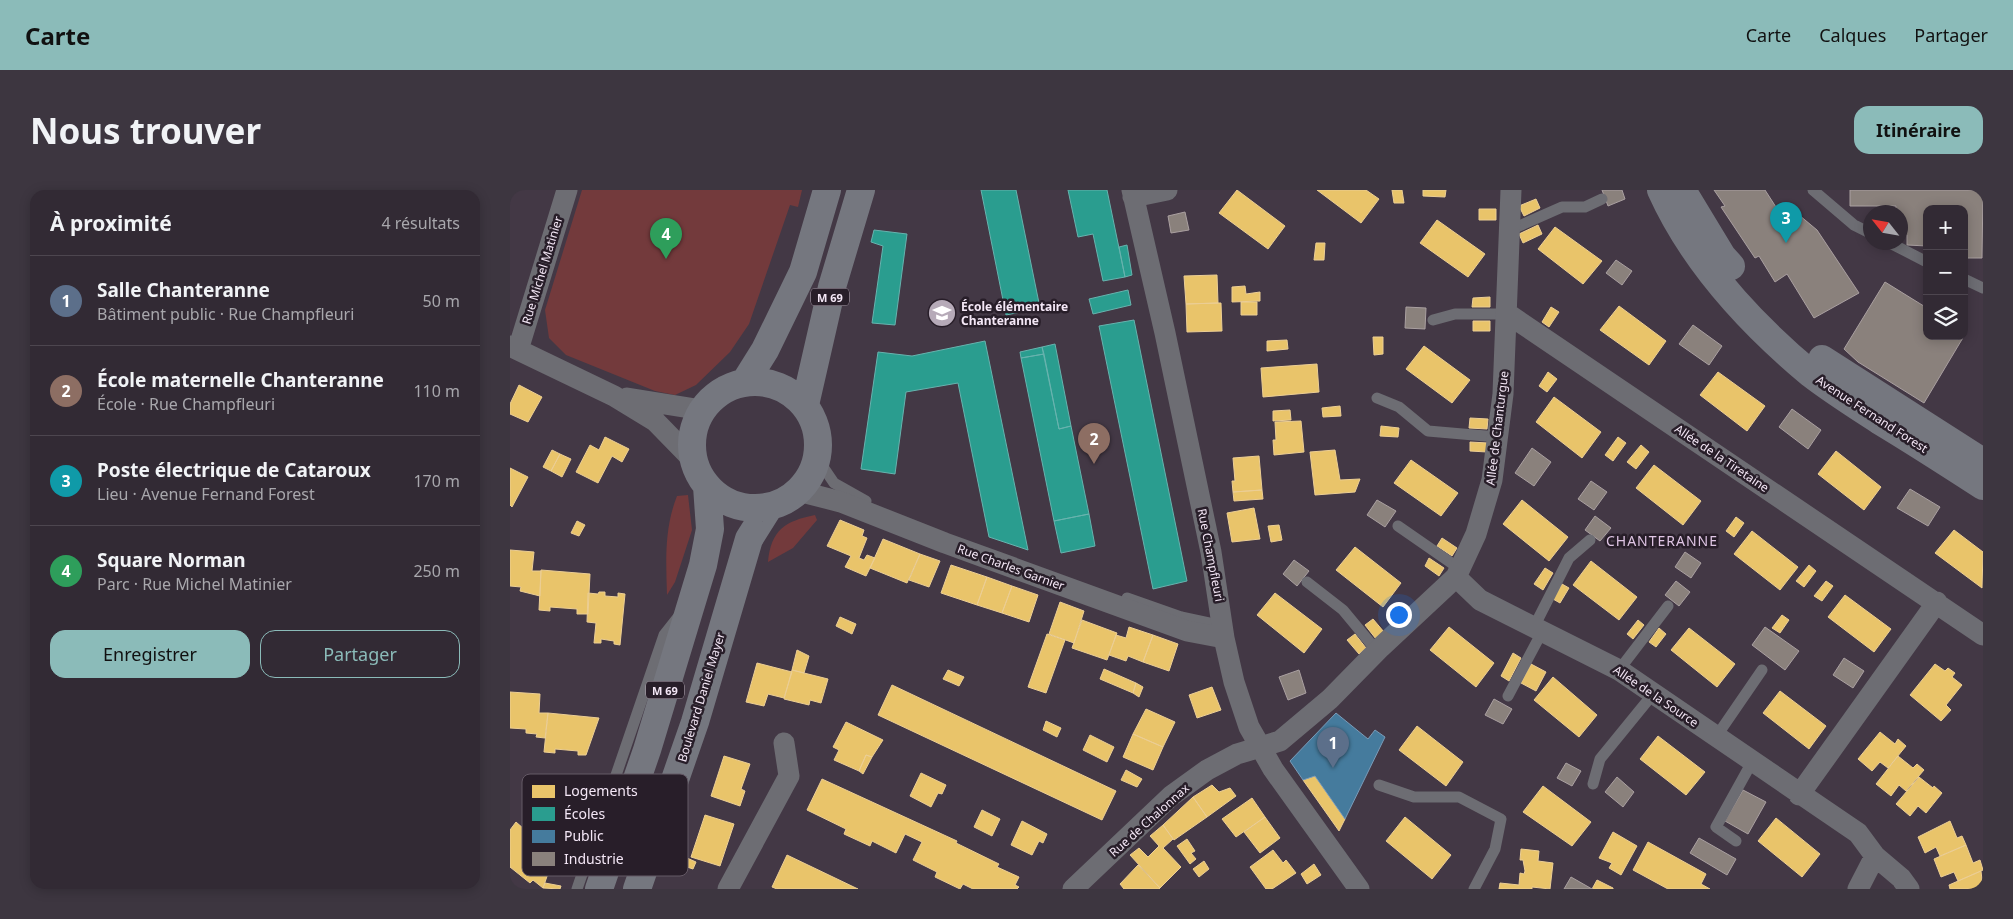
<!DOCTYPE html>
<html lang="fr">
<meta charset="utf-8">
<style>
body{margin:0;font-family:"Noto Sans",sans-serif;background:#3d3640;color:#f1f3f6}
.controls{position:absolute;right:15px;top:15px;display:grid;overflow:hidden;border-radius:10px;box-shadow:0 2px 12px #0003}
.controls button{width:45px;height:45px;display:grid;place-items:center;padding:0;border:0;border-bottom:1px solid #4d464f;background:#322a34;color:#f1f3f6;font:25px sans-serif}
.compass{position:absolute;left:1353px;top:15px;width:45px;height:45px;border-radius:50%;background:#322a34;box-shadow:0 2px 12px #0003;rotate:301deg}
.you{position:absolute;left:888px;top:424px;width:18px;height:18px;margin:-12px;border:4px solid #fff;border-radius:50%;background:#1a73e8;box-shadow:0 0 0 8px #1a73e833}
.badge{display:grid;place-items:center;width:32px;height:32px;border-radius:50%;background:#8bbbb9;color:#fff;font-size:16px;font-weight:700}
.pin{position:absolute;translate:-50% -41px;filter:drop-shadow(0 1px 2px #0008)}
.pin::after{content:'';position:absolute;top:26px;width:18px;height:15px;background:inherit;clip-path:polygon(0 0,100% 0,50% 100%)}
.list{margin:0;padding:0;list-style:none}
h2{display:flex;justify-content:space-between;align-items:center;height:65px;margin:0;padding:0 20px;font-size:21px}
h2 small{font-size:16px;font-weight:400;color:#a8a7ac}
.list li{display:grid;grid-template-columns:32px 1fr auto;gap:15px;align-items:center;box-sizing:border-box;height:90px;padding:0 20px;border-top:1px solid #4d464f}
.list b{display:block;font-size:19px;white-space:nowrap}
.list p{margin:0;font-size:16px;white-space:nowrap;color:#a8a7ac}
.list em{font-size:16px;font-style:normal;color:#a8a7ac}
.actions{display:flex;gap:10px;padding:15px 20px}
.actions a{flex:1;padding:11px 0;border:1px solid #8bbbb9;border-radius:15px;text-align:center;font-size:18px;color:#8bbbb9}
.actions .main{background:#8bbbb9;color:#111}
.icon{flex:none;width:28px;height:28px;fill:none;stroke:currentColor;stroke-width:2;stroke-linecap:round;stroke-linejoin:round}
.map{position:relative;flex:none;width:1473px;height:699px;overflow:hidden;border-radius:15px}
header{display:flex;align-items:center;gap:30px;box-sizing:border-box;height:70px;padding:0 25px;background:#8bbbb9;color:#111}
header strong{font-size:24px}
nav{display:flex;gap:28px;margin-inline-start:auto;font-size:18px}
.intro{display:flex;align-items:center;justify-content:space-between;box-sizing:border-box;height:120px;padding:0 30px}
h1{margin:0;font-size:35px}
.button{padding:12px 22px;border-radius:15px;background:#8bbbb9;color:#111;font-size:18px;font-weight:700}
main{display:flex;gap:30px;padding:0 30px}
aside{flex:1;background:#322a34;border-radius:15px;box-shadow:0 2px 12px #0003}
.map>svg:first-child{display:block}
.green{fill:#733a3c}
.homes{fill:#e9c46a;stroke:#ecce94}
.schools{fill:#2a9d8f;stroke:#67b3ae}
.public{fill:#457b9d;stroke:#7a9bb8}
.industry{fill:#8a817c;stroke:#aaa0a1}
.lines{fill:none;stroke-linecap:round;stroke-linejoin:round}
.lane{stroke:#6d6d73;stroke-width:11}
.street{stroke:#6d6d73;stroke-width:21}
.primary{stroke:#75777f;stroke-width:28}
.labels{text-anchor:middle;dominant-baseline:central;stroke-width:5;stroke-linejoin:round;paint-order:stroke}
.shield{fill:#281e29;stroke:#b7abb8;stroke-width:1}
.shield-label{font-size:11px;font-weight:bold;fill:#f4e7f6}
.street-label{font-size:12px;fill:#f4e7f6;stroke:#281e29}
.poi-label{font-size:12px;font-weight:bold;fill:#f4e7f6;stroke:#281e29;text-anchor:start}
.neighbourhood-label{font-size:14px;letter-spacing:1px;fill:#dfc5e4;stroke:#281e29}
.key{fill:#281e29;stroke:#655a66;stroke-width:1}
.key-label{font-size:14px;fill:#f4e7f6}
</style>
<header>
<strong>Carte</strong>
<nav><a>Carte</a><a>Calques</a><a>Partager</a></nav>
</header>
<div class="intro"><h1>Nous trouver</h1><a class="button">Itinéraire</a></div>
<main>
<aside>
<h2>À proximité<small>4 résultats</small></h2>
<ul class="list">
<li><span class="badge" style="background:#5c6f8a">1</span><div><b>Salle Chanteranne</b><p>Bâtiment public · Rue Champfleuri</p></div><em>50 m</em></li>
<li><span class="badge" style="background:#8d6e63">2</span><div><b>École maternelle Chanteranne</b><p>École · Rue Champfleuri</p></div><em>110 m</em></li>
<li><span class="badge" style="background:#0f9aa8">3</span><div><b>Poste électrique de Cataroux</b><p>Lieu · Avenue Fernand Forest</p></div><em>170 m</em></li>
<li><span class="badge" style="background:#2e9e5b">4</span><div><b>Square Norman</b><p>Parc · Rue Michel Matinier</p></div><em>250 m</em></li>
</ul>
<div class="actions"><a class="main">Enregistrer</a><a>Partager</a></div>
</aside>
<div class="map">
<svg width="1473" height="699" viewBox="0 0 1473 699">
<rect width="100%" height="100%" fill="#433845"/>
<!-- green -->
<path class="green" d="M72,0h220l-4,17 -8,-2 -41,119 -19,28 -34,33 -21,10 -20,-4 -89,-36 -17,-17 -4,-28z
M178,305l4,35 -17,52 -8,13c-1,-34 -3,-66 10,-99z
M305,325l2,5 -24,28 -25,14c3,-32 17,-41 47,-47z"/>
<!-- homes -->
<path class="homes" d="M727,0l48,36 -17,23 -49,-36z
M807,0h49l13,9 -18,24z
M882,0h10l2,13h-10z
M913,0h23l-1,7 -22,-1z
M1026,9l4,9 -16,8 -5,-10z
M969,19h17v11h-17z
M927,30l48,34 -17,23 -48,-34z
M1028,35l4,9 -19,9 -4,-9z
M1045,37l47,34 -19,23 -45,-35z
M806,53h9l-1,17h-10z
M707,85l1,28 -32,1 -2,-28z
M735,96l1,8 14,-2v9l-28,1v-15z
M980,107v10h-18l1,-9z
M731,112h16v13h-16z
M708,113h3l1,28 -35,1 -1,-28z
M1109,116l47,35 -17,24 -49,-35z
M1041,117l8,5 -10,15 -7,-5z
M963,131h17v10h-17z
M863,147h10v17l-9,1z
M777,150l1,9 -21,2v-10z
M914,156l46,34 -18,23 -46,-34z
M807,174l2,28 -56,5 -2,-29z
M1038,182l9,7 -10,13 -8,-6z
M1208,182l47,34 -18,25 -47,-36z
M9,195l23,12 -14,25 -18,-8v-10z
M1044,207l47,35 -19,26 -46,-36z
M830,216l1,10 -18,1 -1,-9z
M780,220l1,10 -18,1v-10z
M960,228l18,1 -1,10 -18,-1z
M791,231l3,31 -30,3 -1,-15h3l-1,-18z
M871,236l18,2 -1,9 -18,-1z
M95,247l24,12 -7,13 -10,-6 -14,27 -22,-11 14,-27 9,5z
M1108,247l8,6 -13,18 -8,-6z
M960,252l18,1 -1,9 -17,-1z
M1131,255l8,7 -13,17 -9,-7z
M42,260l8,4 -9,17 -8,-4z
M825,260l5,30 20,-1 -5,13 -40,3 -5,-43z
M1326,261l45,36 -17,23 -46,-36z
M50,264l11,5 -9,18 -11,-6z
M749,266l3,34 -29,2 -1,-11h3l-2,-23z
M901,270l47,33 -17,23 -47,-33z
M1144,275l47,36 -18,24 -47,-37z
M0,278l18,9 -16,30 -2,-2z
M752,300l1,9 -29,2 -1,-9z
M1012,310l46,37 -19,24 -46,-37z
M744,318l6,31 -28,3 -5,-29z
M1226,327l8,6 -10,14 -8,-6z
M330,330l24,10 -2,6 5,2 -8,20 5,2 3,-5 8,3 -9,18 -21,-9 6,-11 -24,-10z
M67,331l8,4 -6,11 -8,-3z
M769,335l3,15 -11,2 -3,-16z
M1444,340l29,22 -1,36 -47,-35z
M1242,341l46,36 -18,23 -46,-36z
M932,348l15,10 -5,8 -15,-10z
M373,349l37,15 -13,29 -37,-15z
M845,357l46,36 -18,24 -47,-37z
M0,360l24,2 -2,19h9l-1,25 -20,-5 1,-4 -11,-1z
M410,364l20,7 -11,26 -20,-7z
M919,368l15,10 -5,8 -14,-10z
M1081,371l46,36 -18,23 -46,-35z
M441,375l36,12 -10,28 -36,-12z
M1299,375l7,6 -12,16 -8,-6z
M1035,378l8,5 -10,17 -9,-6z
M31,380l49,4 -2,40h-11v-5l-27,-2v4l-11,-1z
M477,387l25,9 -10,27 -25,-8z
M1316,391l7,5 -11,15 -8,-5z
M1052,394l7,4 -9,15 -7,-4z
M502,396l26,9 -9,27 -27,-9z
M89,402h6v4l13,1v-4l7,1 -5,51 -6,-1v-3l-13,-2v4h-7l2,-20 -9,-1 1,-29 10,1z
M765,403l47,36 -18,24 -47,-38z
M1335,405l46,34 -17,23 -46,-35z
M550,412l24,9 -10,32 -25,-9z
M1272,425l7,5 -9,13 -8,-5z
M330,427l16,7 -4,10 -16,-8z
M863,429l11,13 -8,7 -11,-14z
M572,430l35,13 -10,27 -35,-12z
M1128,430l6,5 -11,14 -6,-5z
M619,437l24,8 -10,27 -15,-6 -2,5 -17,-6 7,-20 10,3z
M939,437l45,36 -18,24 -46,-37z
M1149,438l7,6 -10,13 -7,-5z
M1179,438l46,36 -18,23 -46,-37z
M537,444l18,6 -19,53 -18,-6z
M845,444l11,14 -7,6 -12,-14z
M643,445l25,9 -9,27 -26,-9z
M287,460l12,6 -5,17 -12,-3z
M1003,463l8,5 -12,23 -8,-5z
M247,473l35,9 -8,26 -16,-4 -4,12 -18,-4z
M1021,474l15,8 -10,19 -15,-8z
M1425,474l10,7 3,-3 7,5 -3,4 10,8 -16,20 5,5 -10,11 -31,-26z
M594,479l32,14 -3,10 -33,-14z
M282,480l36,9 -7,24 -11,-3 -1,5 -25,-6z
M438,480l16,7 -5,9 -16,-7z
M1043,487l44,38 -18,22 -45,-37z
M626,493l7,4 -4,10 -6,-4z
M382,495l224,106 -14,29 -224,-105z
M702,497l9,23 -24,8 -8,-23z
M1270,501l46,35 -17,23 -46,-36z
M0,502l30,2 -1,19h9l-3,25 -9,-1 1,-3 -11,-1v-4l-16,-1z
M636,519l29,13 -12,25 -30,-13z
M38,523l51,5 -13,37h-8v-4l-23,-2v4l-11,-1z
M536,531l15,7 -4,9 -14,-7z
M336,532l37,18 -11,17 -6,-2 -7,16 -25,-11 5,-10 -6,-3z
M907,536l46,36 -17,24 -47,-36z
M1370,542l15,12 3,-5 8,7 -18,22 -8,-6 -8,9 -14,-12z
M623,544l30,13 -10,23 -30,-13z
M580,545l24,12 -7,15 -24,-12z
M1148,546l47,36 -19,23 -46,-36z
M356,565l6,2 -9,17 -4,-3z
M214,566l26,8 -9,25 4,2 -5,15 -29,-10z
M1388,566l15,12 4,-4 7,6 -18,21 -7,-6 -8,11 -15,-12z
M616,580l16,9 -5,8 -16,-7z
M411,583l25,12 -4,9 -4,-1 -7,14 -21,-11z
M805,586l30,43 -6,12 -36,-51z
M1409,587l14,11 1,-2 8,7 -16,20 -8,-7 -8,10 -14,-12z
M312,589l135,62 -1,2 43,21 -2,3 22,10 -4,8 4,2 -2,2h-44l-10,-5 -3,5 -25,-12 2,-5 -24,-12 9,-18 -17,-8 -9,19 -24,-12 -2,5 -26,-12 2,-5 -39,-19z
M702,595l7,7 11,-4 6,8 -29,21 -14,-20z
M1033,596l48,36 -19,24 -49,-34z
M683,607l14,20 -33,23 -11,-15z
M742,608l13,19 -29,20 -14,-18z
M472,620l18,9 -8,17 -18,-9z
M195,625l29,9 -14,42 -29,-9z
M755,627l15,21 -20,15 -16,-21z
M895,627l46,38 -19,24 -46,-38z
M1266,628l44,36 -18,23 -44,-36z
M512,631l25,13 -4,9 -4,-2 -7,14 -21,-10z
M1440,631l7,17 5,-2 4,9 -26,11 -4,-9 -11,6 -7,-16z
M6,632l8,7 -2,3 18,14 2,-3 13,10 -12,35 -10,-8 -3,3 -20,-16v-37z
M653,635l10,14 -10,9 18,19 -21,21 -30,-33 9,-7 9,9 11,-11 -9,-10z
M1103,642l24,14 -16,29 -12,-7 3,-5 -13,-5z
M677,649l8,12 -4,2 5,6 -6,5 -13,-18z
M1138,652l58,32 -5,10 9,5h-42l-35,-19z
M1456,655l7,18 7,-3 3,10 -25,11 -4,-9 -13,5 -7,-18z
M1011,659l18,2 -1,10 15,2 -3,26 -18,-2v2h-33l1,-6 19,2 1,-12 4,1 1,-3 -2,-11h-3z
M763,660l10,13 3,-3 10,13 -24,16h-6l-16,-22z
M277,665l71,34h-81l-5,-2z
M177,668l9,4 -3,7 -9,-3z
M694,671l5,8 -10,8 -6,-8z
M804,674l7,11 -14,9 -6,-10z
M628,675l22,23 -1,1h-35l-4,-5z
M1471,681l2,18h-33l-1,-4z
M1087,690l16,8v1h-21z
M35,693l16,3 -1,3 -17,-1z"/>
<!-- schools -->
<path class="schools" d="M471,0h35l24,118 -34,7z
M558,0h39l18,87 -22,4 -10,-47 -15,3z
M364,40l33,4 -12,91 -23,-2 11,-77 -12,-4z
M617,55l5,30 -7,2 -6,-30z
M618,100l3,15 -38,9 -4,-15z
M624,130l53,261 -34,8 -54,-263z
M475,151l43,209 -39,-13 -31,-154 -52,9 -11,82 -34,-5 17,-117 34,4z
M545,154l16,82 -12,3 -17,-82z
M532,157l2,7 -23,4 -1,-6z
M534,164l15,75 12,-3 18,88 -35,7 -33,-163z
M579,324l6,32 -34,7 -7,-32z"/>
<!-- public -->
<path class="public" d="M826,523l32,26 7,-9 10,7 -40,82 -30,-43 -12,4 -13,-19z"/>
<!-- industry -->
<path class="industry" d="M1092,0h20l3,9 -17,7z
M1204,0h51l18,28 10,-8 24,20 42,63 -45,25 -27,-44 -12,8 -16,-26 -4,2 -34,-51 4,-1z
M1340,0h133l-1,68h-16l-2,-49h-37v37l-20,-1v-10h-7v-23h-5l1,-6h-46z
M675,22l4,18 -18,3 -3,-17z
M1106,70l16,11 -10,14 -16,-12z
M1375,92l42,26v28h37l-40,67 -66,-41 -14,-13z
M896,117l20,1 -1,21 -20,-1z
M1183,135l29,21 -13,19 -30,-21z
M1282,219l29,21 -13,19 -29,-22z
M1022,258l19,14 -17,24 -19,-13z
M1081,291l16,11 -13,18 -16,-11z
M1400,299l30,18 -12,19 -31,-18z
M867,310l19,11 -11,16 -18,-12z
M1085,326l16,12 -11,13 -15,-11z
M1175,362l16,11 -10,15 -16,-11z
M784,370l15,11 -12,15 -14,-12z
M1166,391l14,11 -11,14 -14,-11z
M1255,437l34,24 -14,19 -33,-25z
M1334,468l20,13 -11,17 -20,-13z
M789,480l7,23 -18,7 -9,-23z
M984,509l18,10 -9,15 -18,-9z
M1056,573l15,8 -9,15 -15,-8z
M1107,587l17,15 -11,15 -18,-15z
M1233,600l23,12 -18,32 -23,-13z
M1189,648l37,21 -9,16 -37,-22z
M1061,687l21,12h1h-29z"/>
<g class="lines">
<!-- lane -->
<path class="lane" d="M1303,0l41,35 16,8
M1000,40l52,-23h23l17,-8
M1378,52l39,20
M1454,89l19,9
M923,130l22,-6h53
M867,208l22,9 29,24 69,6
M307,268l17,25 32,18
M888,336l62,43
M797,392l36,28 34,41
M617,408l54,19 42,9
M1024,437l35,-69 21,-18
M1109,480l49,-64
M998,506l34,-64
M1206,547l46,-67
M1083,594l7,-25 53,-65
M869,595l35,12h45l42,22 -6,30 -21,40
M1226,651l-20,-14 36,-65
M67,699l87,-254 15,-19"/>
<!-- street -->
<path class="street" d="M622,0l33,143 46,219 13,86 10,44 15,45 24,42 86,120
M623,7l34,-7
M998,124l475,321
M0,156l104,50 41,25 39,40
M8,160l49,-160
M117,208l75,12
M288,301l43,11 104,41 242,88 37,7
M946,387l24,23 139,70 239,163 17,23 26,22 8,11
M1289,605l138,-193
M218,699l61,-113 -5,-33
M563,699l98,-93 36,-26 30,-16 43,-13 50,-42 51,-52 75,-70 20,-43 16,-54 11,-86 8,-204
M1348,699l17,-33"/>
<!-- primary -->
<path class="primary" d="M1151,0c32,71 90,134 150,184 22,17 46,32 69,47 35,21 69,43 103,65
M1172,0l40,66 9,10
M1312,169l161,103
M235,192l20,-32 38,-78 24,-82
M182 255a63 63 0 1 1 126 0a63 63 0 1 1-126 0Z
M295,215l27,-118 29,-97
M89,699l48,-139 56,-185 7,-36 -3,-43
M127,699l58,-167 54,-183 20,-32"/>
</g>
<!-- icons -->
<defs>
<symbol id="school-disc" viewBox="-11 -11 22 22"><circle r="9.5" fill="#b6aab8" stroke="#281e29"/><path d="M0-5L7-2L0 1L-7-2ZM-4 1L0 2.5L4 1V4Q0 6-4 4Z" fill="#fff"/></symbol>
</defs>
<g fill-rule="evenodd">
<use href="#school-disc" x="416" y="107" width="32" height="32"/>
</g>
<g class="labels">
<!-- shield labels -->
<g class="shield">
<rect x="301" y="98.5" width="38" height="17" rx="4"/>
<rect x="136" y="491.5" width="38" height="17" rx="4"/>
</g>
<g class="shield-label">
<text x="320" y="107">M 69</text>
<text x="155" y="500">M 69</text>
</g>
<!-- street labels -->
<g class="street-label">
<text transform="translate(32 80) rotate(-73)">Rue Michel Matinier</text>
<text transform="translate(1362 224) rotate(33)">Avenue Fernand Forest</text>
<text transform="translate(987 238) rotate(-83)">Allée de Chanturgue</text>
<text transform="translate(1212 268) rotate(34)">Allée de la Tiretaine</text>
<text transform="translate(701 365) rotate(79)">Rue Champfleuri</text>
<text transform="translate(501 377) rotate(20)">Rue Charles Garnier</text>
<text transform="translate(1146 506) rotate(34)">Allée de la Source</text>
<text transform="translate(191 507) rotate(-73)">Boulevard Daniel Mayer</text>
<text transform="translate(639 630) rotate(-42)">Rue de Chalonnax</text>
</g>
<!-- poi labels -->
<g class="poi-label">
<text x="451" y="116">École élémentaire<tspan x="451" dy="14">Chanteranne</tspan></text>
</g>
<!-- neighbourhood labels -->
<g class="neighbourhood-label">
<text x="1152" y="350">CHANTERANNE</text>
</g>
</g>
<!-- legend -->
<rect x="12" y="584" width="166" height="102" rx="8" class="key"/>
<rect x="22" y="595" width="23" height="13" fill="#e9c46a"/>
<rect x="22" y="617" width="23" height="14" fill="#2a9d8f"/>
<rect x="22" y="640" width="23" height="13" fill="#457b9d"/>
<rect x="22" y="662" width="23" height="14" fill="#8a817c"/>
<g class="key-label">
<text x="54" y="606">Logements</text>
<text x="54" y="629">Écoles</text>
<text x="54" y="651">Public</text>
<text x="54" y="674">Industrie</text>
</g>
</svg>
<div class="controls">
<button>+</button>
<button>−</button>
<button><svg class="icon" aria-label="layers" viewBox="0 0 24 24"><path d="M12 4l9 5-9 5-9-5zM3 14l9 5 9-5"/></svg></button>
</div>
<svg class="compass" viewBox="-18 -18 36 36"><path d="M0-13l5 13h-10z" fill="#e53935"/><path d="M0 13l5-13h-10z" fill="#a8a7ac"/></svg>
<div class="you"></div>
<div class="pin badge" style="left:823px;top:578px;background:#5c6f8a">1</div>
<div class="pin badge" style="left:584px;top:274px;background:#8d6e63">2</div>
<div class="pin badge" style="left:1276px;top:53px;background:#0f9aa8">3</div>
<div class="pin badge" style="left:156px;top:69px;background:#2e9e5b">4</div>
</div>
</main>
